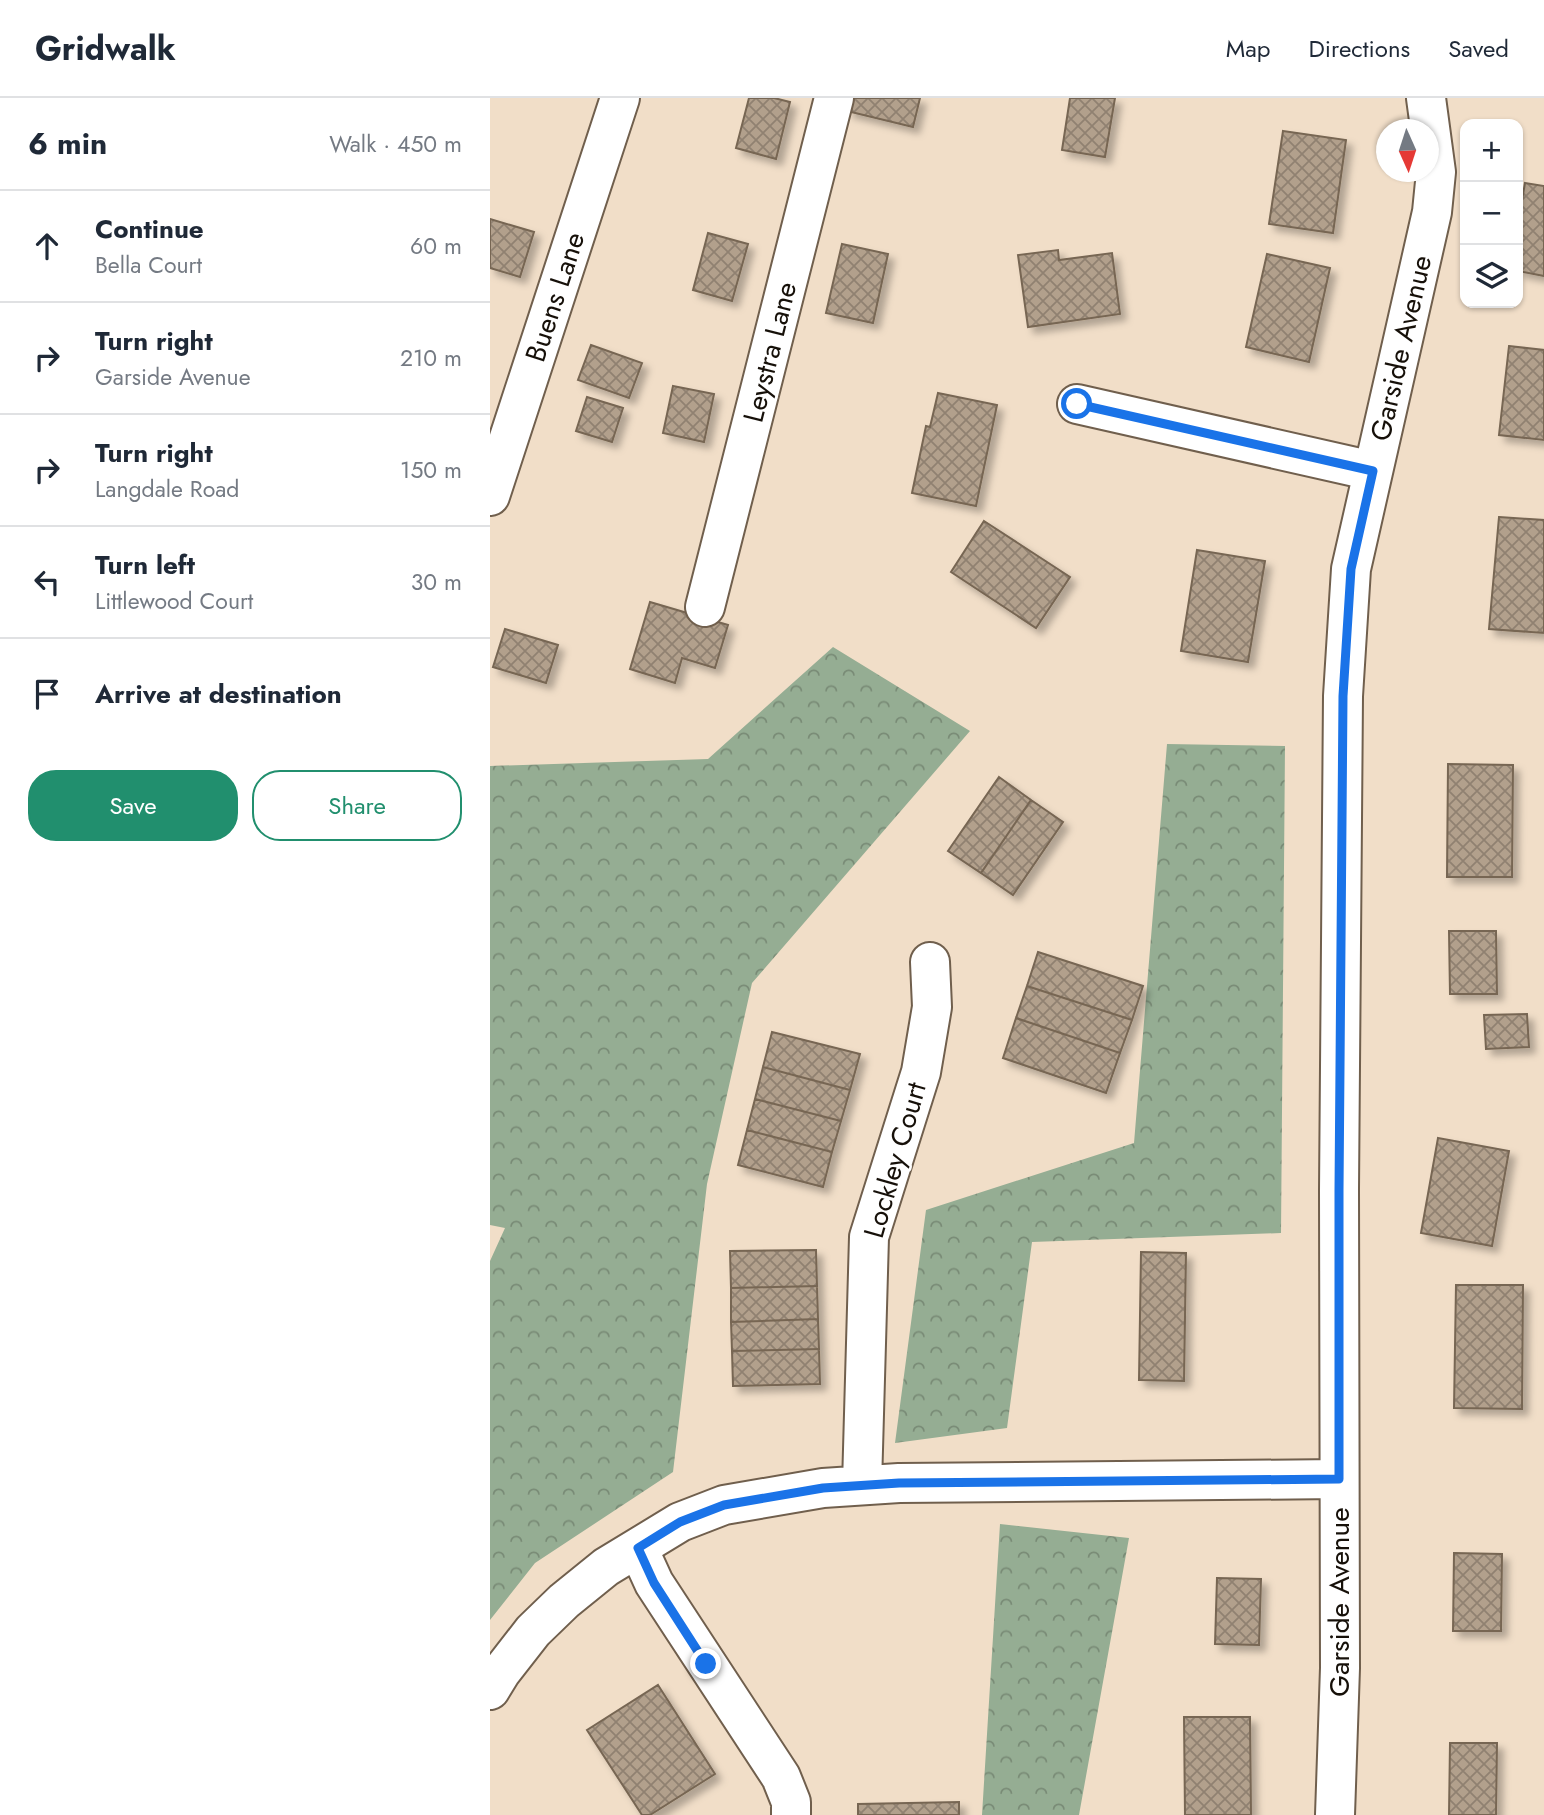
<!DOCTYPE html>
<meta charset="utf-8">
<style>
body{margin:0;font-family:Jost,sans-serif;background:#f2f2f3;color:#1f2937}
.controls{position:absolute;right:21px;top:21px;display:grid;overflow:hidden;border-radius:14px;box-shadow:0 2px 5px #0004}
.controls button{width:63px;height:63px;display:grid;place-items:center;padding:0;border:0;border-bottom:2px solid #e0e1e3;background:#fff;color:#1f2937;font:35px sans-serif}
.compass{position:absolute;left:886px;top:21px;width:63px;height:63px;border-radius:50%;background:#fff;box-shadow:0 2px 5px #0004;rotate:177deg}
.stop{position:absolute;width:21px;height:21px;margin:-16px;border:5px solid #1a73e8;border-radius:50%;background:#fff}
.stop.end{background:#1a73e8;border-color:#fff;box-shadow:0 2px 7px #0008}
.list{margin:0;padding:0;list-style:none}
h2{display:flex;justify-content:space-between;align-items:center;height:91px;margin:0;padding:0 28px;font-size:30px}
h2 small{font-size:23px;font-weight:400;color:#747a83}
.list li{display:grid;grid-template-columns:46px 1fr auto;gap:21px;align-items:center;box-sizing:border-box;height:112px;padding:0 28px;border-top:2px solid #e0e1e3}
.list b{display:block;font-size:26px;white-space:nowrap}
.list p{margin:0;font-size:23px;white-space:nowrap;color:#747a83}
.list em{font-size:23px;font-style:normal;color:#747a83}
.actions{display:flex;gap:14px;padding:21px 28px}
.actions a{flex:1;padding:16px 0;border:2px solid #218f6e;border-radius:28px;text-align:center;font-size:24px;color:#218f6e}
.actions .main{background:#218f6e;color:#fff}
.icon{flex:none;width:38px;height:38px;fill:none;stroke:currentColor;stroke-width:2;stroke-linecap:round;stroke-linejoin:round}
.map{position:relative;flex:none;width:1054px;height:1717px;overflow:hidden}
header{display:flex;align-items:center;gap:42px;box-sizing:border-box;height:98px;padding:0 35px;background:#fff;border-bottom:2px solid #e0e1e3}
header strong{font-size:33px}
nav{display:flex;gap:38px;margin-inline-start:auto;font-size:24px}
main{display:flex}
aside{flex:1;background:#fff}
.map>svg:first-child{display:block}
.forest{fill:url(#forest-crowns)}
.building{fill:url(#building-cross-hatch);stroke:#776653;stroke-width:2;filter:url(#shadow)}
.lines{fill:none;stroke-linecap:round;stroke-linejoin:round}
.minor-casing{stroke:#705f4d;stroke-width:42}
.minor{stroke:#fff;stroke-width:38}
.route{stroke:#1a73e8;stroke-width:9}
.labels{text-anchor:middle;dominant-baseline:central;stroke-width:5;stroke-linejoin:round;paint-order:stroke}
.street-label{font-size:28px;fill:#161009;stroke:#fff}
</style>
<header>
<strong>Gridwalk</strong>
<nav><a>Map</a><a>Directions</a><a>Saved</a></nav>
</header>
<main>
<aside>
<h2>6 min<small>Walk · 450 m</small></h2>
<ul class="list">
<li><svg class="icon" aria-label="ahead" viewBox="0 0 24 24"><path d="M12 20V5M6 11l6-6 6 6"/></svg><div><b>Continue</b><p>Bella Court</p></div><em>60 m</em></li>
<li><svg class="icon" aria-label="right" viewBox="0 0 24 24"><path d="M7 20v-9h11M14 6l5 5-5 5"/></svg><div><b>Turn right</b><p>Garside Avenue</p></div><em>210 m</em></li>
<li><svg class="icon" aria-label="right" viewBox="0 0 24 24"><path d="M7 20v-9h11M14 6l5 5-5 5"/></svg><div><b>Turn right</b><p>Langdale Road</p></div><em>150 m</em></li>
<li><svg class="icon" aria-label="left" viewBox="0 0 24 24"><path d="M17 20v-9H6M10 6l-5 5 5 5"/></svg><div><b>Turn left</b><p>Littlewood Court</p></div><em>30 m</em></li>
<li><svg class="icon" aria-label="arrive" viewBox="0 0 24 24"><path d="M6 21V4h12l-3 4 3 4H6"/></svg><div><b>Arrive at destination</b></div></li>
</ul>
<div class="actions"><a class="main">Save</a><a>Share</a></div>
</aside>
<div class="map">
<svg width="1054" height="1717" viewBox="0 0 1054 1717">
<defs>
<pattern id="forest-crowns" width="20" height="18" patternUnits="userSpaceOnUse" patternTransform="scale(1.75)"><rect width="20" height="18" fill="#95ad93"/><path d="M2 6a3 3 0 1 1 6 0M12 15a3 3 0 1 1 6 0" fill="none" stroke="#798b76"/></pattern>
<pattern id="building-cross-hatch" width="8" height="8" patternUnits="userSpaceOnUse" patternTransform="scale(1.75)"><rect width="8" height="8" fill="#b2a08c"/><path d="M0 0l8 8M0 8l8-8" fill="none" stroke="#908171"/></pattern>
<filter id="shadow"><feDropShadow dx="6" dy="6" stdDeviation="3.5" flood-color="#0004"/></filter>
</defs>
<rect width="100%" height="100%" fill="#f1dec8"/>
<!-- forest -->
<path class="forest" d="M343,549l137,84 -218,252 -45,201 -34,288 -138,91 -45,57v-359l15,-33 -15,-3v-459l218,-7z
M677,646l118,2 -4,487 -249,9 -25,186 -112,15 31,-233 208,-67z
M510,1426l129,14 -50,277h-97z"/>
<!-- building -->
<path class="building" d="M259,0h25l16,4 -14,57 -40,-11z
M360,0h70l-7,29 -66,-16z
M580,0h45l-10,59 -43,-7z
M793,33l63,9 -13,93 -64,-9z
M1035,85l19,3v90l-26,-5v-49z
M0,121l44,13 -14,45 -30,-9z
M218,135l40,11 -16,57 -39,-11z
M352,146l46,10 -15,69 -47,-10z
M568,152l1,10 53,-7 8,61 -92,13 -10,-72z
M777,156l63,14 -21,94 -63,-15z
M101,247l51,18 -13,35 -51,-18z
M1019,248l35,4v90l-45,-5z
M183,288l41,8 -10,48 -41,-9z
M448,295l59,12 -21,101 -64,-13 14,-67 4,1z
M97,299l36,11 -11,34 -36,-11z
M1009,419l45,3v113l-55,-4z
M494,423l86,56 -34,51 -85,-56z
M707,452l68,11 -17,101 -67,-11z
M160,504l78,23 -13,43 -33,-10 -7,25 -45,-14z
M15,531l53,16 -12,38 -53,-16z
M958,666l65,1 -1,112h-65z
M509,679l32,23 -50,73 -33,-22z
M541,702l32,22 -50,73 -32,-22z
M959,833h47l1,63h-47z
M548,854l105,34 -11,34 -105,-34z
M537,888l105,34 -12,33 -104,-35z
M1037,916l2,33 -43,2 -2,-34z
M526,920l104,35 -14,40 -103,-35z
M282,934l88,22 -10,36 -87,-23z
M273,969l87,23 -9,31 -86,-22z
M265,1001l86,22 -9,31 -85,-22z
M257,1032l85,22 -9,35 -85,-22z
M948,1040l71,13 -17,95 -71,-13z
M326,1152l1,36 -86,2 -1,-37z
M651,1154l45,1 -2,128 -45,-1z
M966,1187h67l-1,124 -68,-1z
M327,1188l1,33 -87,3v-34z
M328,1221l1,30 -87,2 -1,-29z
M329,1251l1,35 -87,2 -1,-35z
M964,1455l48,1 -1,77h-48z
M727,1480l44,1 -2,66 -44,-1z
M168,1587l57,89 -65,41h-8l-55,-85z
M694,1619h66l1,98h-66z
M960,1645h47l-1,72h-47z
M469,1704v13h-101v-11z"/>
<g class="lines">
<defs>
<path id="minor" d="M587,306l296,67
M0,398l130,-398
M215,509l129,-509
M372,1387l7,-248 52,-165 11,-65 -2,-45
M148,1450l16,35 127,194 10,25v13
M0,1592l11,-18 32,-41 31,-30 42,-34 74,-45 44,-17 99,-17 76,-5 440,-4
M845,1717l5,-147 -1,-478 4,-494 8,-127 81,-357 4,-40 -10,-74"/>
</defs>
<!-- minor casing -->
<use href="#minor" class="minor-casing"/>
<!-- minor -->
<use href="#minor" class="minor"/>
</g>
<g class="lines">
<!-- route -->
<path class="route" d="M216,1566l-52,-81 -16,-35 42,-26 44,-17 99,-17 76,-5 440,-4v-289l4,-494 8,-127 22,-98 -296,-67"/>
</g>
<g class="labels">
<!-- street labels -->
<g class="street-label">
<text transform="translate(65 199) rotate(-72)">Buens Lane</text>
<text transform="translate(911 250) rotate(-77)">Garside Avenue</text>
<text transform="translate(280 254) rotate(-76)">Leystra Lane</text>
<text transform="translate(405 1062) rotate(-74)">Lockley Court</text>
<text transform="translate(849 1504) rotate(-90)">Garside Avenue</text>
</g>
</g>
</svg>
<div class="controls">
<button>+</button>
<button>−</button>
<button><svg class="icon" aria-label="layers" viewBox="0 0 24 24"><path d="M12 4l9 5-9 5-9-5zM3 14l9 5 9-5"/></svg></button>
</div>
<svg class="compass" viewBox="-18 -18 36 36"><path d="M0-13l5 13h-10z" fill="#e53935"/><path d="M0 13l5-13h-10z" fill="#747a83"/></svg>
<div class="stop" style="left:587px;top:306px"></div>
<div class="stop end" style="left:216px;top:1566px"></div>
</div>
</main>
